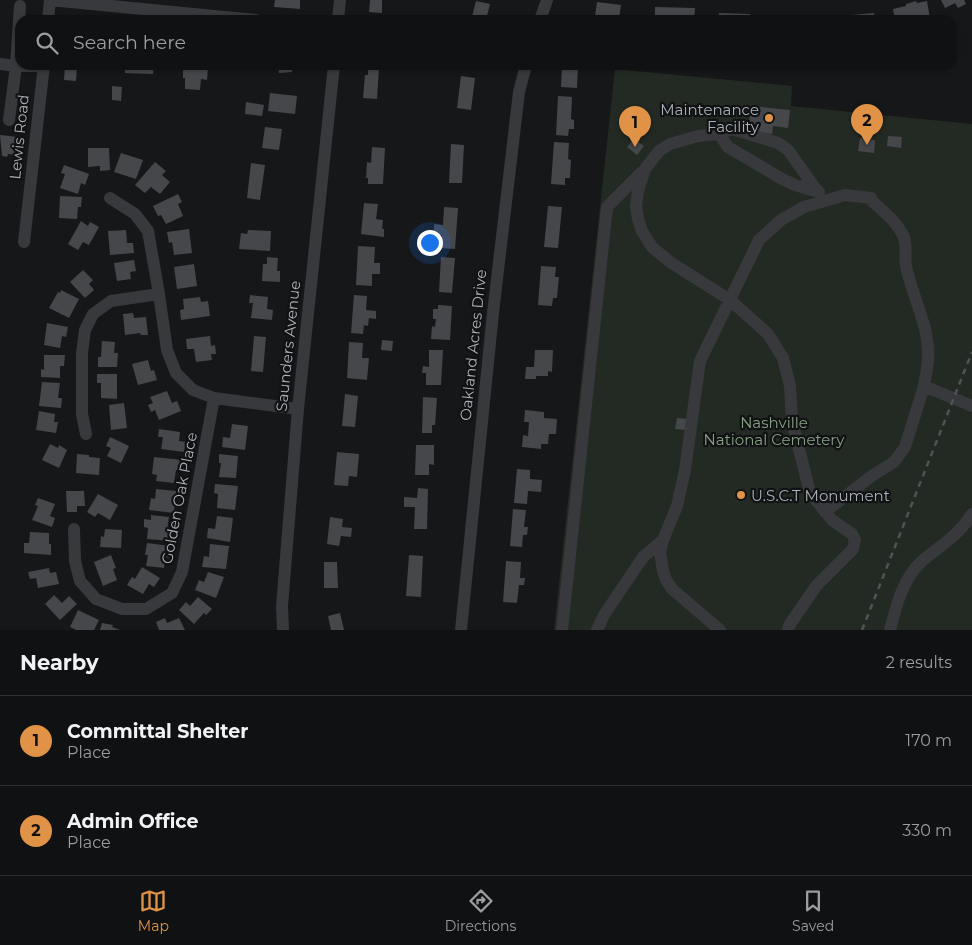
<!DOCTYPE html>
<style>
body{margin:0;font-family:Montserrat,sans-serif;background:#191a1b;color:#f1f3f6}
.you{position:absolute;left:429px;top:242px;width:18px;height:18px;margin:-12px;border:4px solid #fff;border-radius:50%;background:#1a73e8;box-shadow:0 0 0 8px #1a73e833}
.badge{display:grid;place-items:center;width:32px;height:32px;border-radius:50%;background:#e09347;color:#111;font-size:16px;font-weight:700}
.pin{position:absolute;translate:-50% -41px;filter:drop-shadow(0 1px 2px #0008)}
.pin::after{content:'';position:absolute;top:26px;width:18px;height:15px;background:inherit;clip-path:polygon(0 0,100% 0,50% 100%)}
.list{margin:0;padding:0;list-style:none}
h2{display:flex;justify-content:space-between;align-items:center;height:65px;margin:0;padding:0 20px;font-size:21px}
h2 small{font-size:16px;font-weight:400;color:#9c9d9f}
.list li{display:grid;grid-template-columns:32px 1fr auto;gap:15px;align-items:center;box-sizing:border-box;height:90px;padding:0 20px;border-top:1px solid #303132}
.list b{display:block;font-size:19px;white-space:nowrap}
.list p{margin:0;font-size:16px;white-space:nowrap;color:#9c9d9f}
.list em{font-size:16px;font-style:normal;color:#9c9d9f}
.icon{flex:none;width:28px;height:28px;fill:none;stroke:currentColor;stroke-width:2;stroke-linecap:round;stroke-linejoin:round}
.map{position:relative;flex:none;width:972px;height:630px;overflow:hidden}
.search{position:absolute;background:#101112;box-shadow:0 1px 4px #0004;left:15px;right:15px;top:15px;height:55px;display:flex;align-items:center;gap:12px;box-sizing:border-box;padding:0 18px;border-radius:15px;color:#9c9d9f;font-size:19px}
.sheet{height:245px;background:#101112}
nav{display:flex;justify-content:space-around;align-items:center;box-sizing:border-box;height:70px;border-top:1px solid #303132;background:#101112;font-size:14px;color:#9c9d9f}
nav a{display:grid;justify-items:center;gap:2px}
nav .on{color:#e09347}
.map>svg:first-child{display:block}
.green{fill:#232a23}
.building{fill:#46474b}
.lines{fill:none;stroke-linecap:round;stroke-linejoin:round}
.minor{stroke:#38393d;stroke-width:12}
.rail{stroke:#4f5256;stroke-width:2.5;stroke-dasharray:6 5;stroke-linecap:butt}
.poi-dot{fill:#e09347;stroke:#111213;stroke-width:2}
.labels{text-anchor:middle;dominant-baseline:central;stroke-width:4.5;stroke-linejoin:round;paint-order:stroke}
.poi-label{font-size:15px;fill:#aab0b7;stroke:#111213;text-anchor:end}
.street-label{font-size:15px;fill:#aab0b7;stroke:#111213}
.park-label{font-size:15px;fill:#86a083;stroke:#111213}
</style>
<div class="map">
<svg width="972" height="630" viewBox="0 0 972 630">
<rect width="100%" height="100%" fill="#161718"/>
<!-- green -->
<path class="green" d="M615,69l177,17 -1,20 181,18v506h-418z"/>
<!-- building -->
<path class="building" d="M275,0h25v9l-26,-2z
M370,0h12v13l-13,-1z
M941,0h23l2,4 -8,4 -3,-5 -10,5z
M476,1l14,3 -4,16h-15z
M916,1l1,2 10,-2 3,18 -35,1 -2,-11 13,-3v-2z
M597,2l24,3 -2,14 -8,1v-2l-16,-2z
M655,7l40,1 -1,12 -39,-1z
M719,13l31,1v6h-31z
M874,13l1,7h-35v-4z
M782,17h22v3h-23z
M65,65h33l-1,3 -20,-1 -1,14 -12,-1z
M125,65h29l-1,9 -28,-1z
M278,65h13l1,7 -13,1z
M562,65h16l-1,23 -16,-1z
M183,66l25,1 -1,13 -6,-1 -1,11 -15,-1v-11h-2z
M368,66l11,1 -2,32 -14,-1 2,-23h3z
M461,76l14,2 -4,32 -14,-2z
M112,86l10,1 -1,14 -9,-1z
M270,93l27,3 -2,18 -27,-3z
M558,96l14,1 -1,22 3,1v9h-5l-1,7 -12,-1z
M246,102l18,3 -2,11 -17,-2z
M751,106l39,4 -2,18 -15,-2 -1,8 -24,-3z
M265,127l17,2 -3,21 -17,-2z
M0,135l18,2 -1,18 -9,-1 -1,3 -5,-1z
M888,136l14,1 -1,11 -14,-2z
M860,138l15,2 -1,13 -16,-2z
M634,139l10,7 -7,9 -10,-8z
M554,142l15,1 -1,16 3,1 -1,18h-5v7l-14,-1z
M451,144l13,1 -2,38h-13z
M372,147l13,1 -2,36h-15v-6h-2l1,-16 4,1z
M88,148h21l1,22 -10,1v-5l-12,1z
M121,153l22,7 -7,19 -22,-7z
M155,162l11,9 -4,4 8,7 -10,12 -9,-7 -6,6 -10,-8z
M251,163l14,2 -5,35 -13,-2z
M64,165l25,9 -4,11 -4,-2 -3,11 -18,-6 5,-14 -4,-1z
M178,194l4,8 -4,2 5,12 -17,8 -5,-9 -3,1 -5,-10z
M60,196l22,1 -1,10h-3l-1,12 -18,-1z
M364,203l14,1 -2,15 7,1 -1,9h2v8l-23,-3z
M548,206l14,1 -4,41 -14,-1z
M444,207l14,1 -3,41 -14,-1 1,-13 -8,-1v-10l9,1z
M81,221l7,5 2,-4 9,5 -10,18 -6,-3 -5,8 -10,-6z
M189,229l3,24 -18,2 -2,-13 -3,1 -2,-11z
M126,230l1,13h6l1,10 -24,2 -2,-24z
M248,230l23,1 -1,20 -31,-2 2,-16 6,1z
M358,246l17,1 -1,16h6v11h-8v12l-16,-1z
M267,257l11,1 -1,13h3v11l-18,-1 1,-17h4z
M441,257l14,1 -3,35 -13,-1z
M134,260l2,11 -6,1 1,7 -14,2 -3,-18z
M194,264l3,22 -20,3 -3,-22z
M541,266l15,1 -1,10h4l-2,21h-4l-1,8 -14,-1z
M83,270l10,10 -4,4 5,6 -9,8 -15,-16z
M61,290l18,9 -10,19 -20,-10 9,-16 2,1z
M250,295l18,2 -1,12 6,1 -1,10 -21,-2 2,-15h-4z
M354,295l13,1 -1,14 10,1v8l-7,-1 -1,8 -4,-1 -1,9 -12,-1z
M200,297l1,5 7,-1 2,15 -29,4 -1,-10 4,-1 -1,-10z
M438,305l14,1 -2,34 -19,-1 1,-13 3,1 1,-8h-3v-10h5z
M133,313l1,5 12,-1 2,18h-7l-1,-2 -15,2 -2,-21z
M47,323l21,4 -2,10 -4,-1 -2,12 -16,-3z
M210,336l1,10 4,-1 1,9h-5l1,6 -16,2 -2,-13h-7l-1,-10z
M254,336l12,1 -3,35 -12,-1z
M382,340l11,1 -1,10 -11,-1z
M102,341l13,1 -1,11h4l-1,14h-19v-10h3z
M349,342l14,1 -1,15h7l-2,22 -20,-2z
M429,350h14l-2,35h-15v-12h-4l1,-7 6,1z
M535,350h18l-1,22 -4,-1v5h-12v3h-11l1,-12h8z
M44,355h21l-1,11h-4v12l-19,-1v-8l3,1z
M148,360l3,11 3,-1 3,10 -19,5 -6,-21z
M97,374h20v25l-16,-1v-15h-4z
M42,382l18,1 -2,15h4l-1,10 -22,-2z
M167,391l5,12 5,-2 4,10 -22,9 -4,-10 -4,2 -3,-7 5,-2 -3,-6z
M345,394l13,2 -3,31 -13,-1z
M423,397l14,1 -2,27h-3v8h-10z
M124,403l3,25 -16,2 -2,-25z
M525,410l19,2v6l13,1 -1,15h-7l-1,10h-7v5l-19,-2 1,-12 5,1 1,-14h-5z
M39,411l16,3 -1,8h4l-2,11 -20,-3z
M677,418l10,1 -1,11 -11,-1z
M232,424l16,2 -3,24 -23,-3 1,-10 7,1z
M159,429l21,3 -1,9 7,1 -2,10 -23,-3 2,-12h-5z
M110,437l19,9 -8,17 -14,-7 4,-8 -5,-2z
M50,444l8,4 1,-3 8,5 -8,18 -17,-8z
M416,445h18v20l-5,-1v11h-14z
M337,452l22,2 -2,23 -8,-1 -1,10 -14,-1z
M77,454l12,1v2l11,1 -1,17 -23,-2z
M219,454l19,2 -2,22 -17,-1 2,-14h-2z
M154,457l28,3 -1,11 -5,-1 -2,13 -18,-2 1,-6 -5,-1z
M517,469l13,1v9l12,1 -1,12 -13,-1 -1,13 -13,-1z
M215,484l23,2 -3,24 -18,-2 1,-14 -4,-1z
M418,488l10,1 -1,40h-13l1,-22h-11v-10l13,1z
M156,489l20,2 -2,22 -25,-3 2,-12 4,1z
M66,491h18l1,15h-8v6h-10z
M98,494l20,11 -8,15 -12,-7 -3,4 -8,-5z
M38,498l17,6 -5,12 5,2 -3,9 -20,-7 6,-14 -3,-1z
M513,509l13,1 -2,17h4l-1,8h-4l-1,12 -12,-1z
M151,515l18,2 -2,14 5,1 -1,9 -24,-2 1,-11 -4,-1v-8l7,1z
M217,516l16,2 -3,24 -23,-4 1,-10 7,1z
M330,517l13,2 -1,8 10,1 -1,9 -10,-1 -2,10 -12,-2z
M105,529l17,1 -1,18 -21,-1 1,-11 3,1z
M30,532l19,1v11h2v11l-27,-2v-10h5z
M147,543l23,3 -1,12 -4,-1 -1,11 -18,-2 2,-11h-3z
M210,544l19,2 -3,23 -24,-2 2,-11 5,1z
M111,555l5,13 -3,1 4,11 -14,6 -9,-24z
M409,555l14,1 -2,41 -15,-1z
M506,561l15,1 -1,16h5l-1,7h-5l-2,18 -14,-1z
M324,562h13l1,26h-14z
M142,567l18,11 -6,9 -5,-3 -6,10 -16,-9 5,-8 3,2z
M49,568l1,5 6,-1 3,12 -21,4 -2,-10 -6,1 -2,-7z
M208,572l16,5 -8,21 -21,-8 4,-10 5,2z
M54,595l8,8 7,-7 8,8 -17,16 -15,-16z
M198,597l14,12 -6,6 -2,-2 -10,11 -15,-14 7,-8 4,4z
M78,610l21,10 -5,10h-18l-6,-3z
M340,613l4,17h-13l-3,-14z
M165,618l2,5 12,-5 6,12h-26l-3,-8z
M102,623l11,2 -1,2 8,3h-20z"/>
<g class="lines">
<!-- minor -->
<path class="minor" d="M20,6l-4,60h27
M48,20l2,-20 206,20
M338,20l2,-20
M540,20l7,-20
M0,64l16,2 -7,54
M719,134l9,13 54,32 13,6 24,7
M110,198l25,16 13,17 11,63 8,56 9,23 17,17 21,8 84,11
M24,242l20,-177
M86,434l-4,-20v-61l3,-23 8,-16 18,-13 48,-7
M825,512l48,-37 21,-13 11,-15 19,-61
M74,529l1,32 5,20 16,18 26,10h24l26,-16 10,-21 32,-174
M283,630l-1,-24 16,-197 36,-344
M461,630l32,-317 26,-221 7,-27
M562,630l45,-423 35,-35
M597,630l7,-15 39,-58 20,-17
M720,630l-48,-41 -6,-9 -3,-9 -3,-19 3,-12 14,-34 8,-36 15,-109 59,-121 22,-20 23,-13 41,-12 26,3 1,3c12,11 24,20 31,34 5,10 1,20 3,31 6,31 24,60 22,93 0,9 -3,18 -4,27l48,20
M788,630l2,-6 27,-39 36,-36 2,-9 -3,-6 -20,-14 -22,-27 -18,-72 -2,-35 -7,-28 -15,-24 -38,-34 -60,-38 -18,-15 -10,-16 -4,-12 -2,-13 2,-15 7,-22 14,-18 11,-7 28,-8 21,-2 13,-5 46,14 10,7 30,42
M890,630c6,-24 13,-52 32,-69 19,-16 36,-25 50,-47"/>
<!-- rail -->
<path class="rail" d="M862,630l110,-278"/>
</g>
<!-- markers -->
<g class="poi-dot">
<circle cx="769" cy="118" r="5"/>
<circle cx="741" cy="495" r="5"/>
</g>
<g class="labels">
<!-- poi labels -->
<g class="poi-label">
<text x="759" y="109">Maintenance<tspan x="759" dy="17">Facility</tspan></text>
<text x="751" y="495" text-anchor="start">U.S.C.T Monument</text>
</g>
<!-- street labels -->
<g class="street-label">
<text transform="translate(19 137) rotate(-84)">Lewis Road</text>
<text transform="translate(473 345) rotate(-84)">Oakland Acres Drive</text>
<text transform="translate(288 346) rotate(-84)">Saunders Avenue</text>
<text transform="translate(179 498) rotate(-79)">Golden Oak Place</text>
</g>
<!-- park labels -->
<g class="park-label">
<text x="774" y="422">Nashville<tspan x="774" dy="17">National Cemetery</tspan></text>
</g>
</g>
</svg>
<div class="you"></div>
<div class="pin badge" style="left:635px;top:147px">1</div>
<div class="pin badge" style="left:867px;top:145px">2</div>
<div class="search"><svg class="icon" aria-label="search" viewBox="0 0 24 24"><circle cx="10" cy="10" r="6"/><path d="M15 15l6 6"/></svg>Search here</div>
</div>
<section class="sheet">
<h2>Nearby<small>2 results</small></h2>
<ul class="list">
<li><span class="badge">1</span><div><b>Committal Shelter</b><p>Place</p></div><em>170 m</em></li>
<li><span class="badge">2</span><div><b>Admin Office</b><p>Place</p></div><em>330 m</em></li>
</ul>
</section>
<nav>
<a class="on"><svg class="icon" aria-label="map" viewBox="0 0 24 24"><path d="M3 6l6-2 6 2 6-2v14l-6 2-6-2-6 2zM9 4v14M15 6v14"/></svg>Map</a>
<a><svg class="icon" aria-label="directions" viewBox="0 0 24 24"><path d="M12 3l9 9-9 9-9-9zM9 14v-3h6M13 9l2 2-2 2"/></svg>Directions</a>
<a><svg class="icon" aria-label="saved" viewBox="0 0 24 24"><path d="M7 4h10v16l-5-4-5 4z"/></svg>Saved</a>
</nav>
